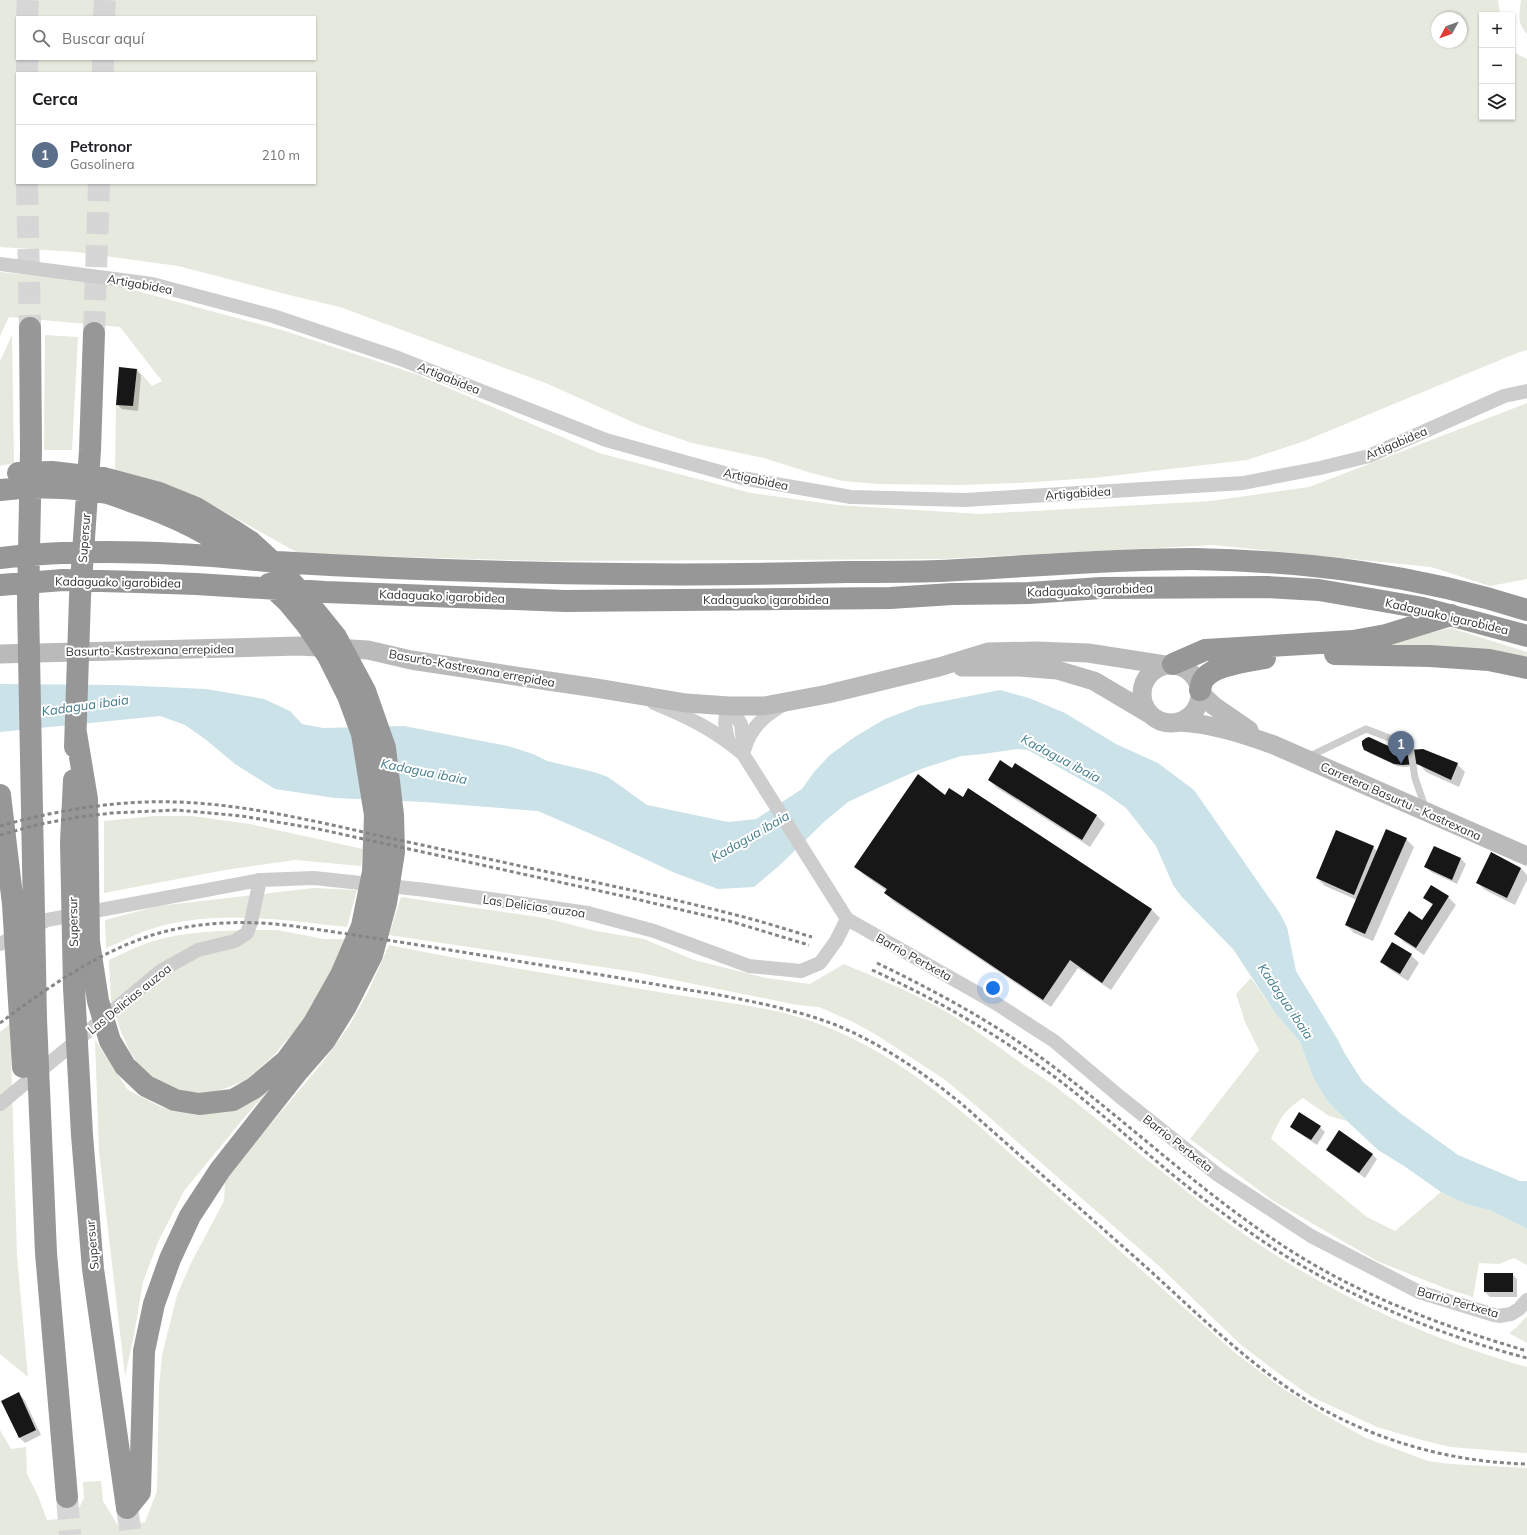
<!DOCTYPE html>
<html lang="es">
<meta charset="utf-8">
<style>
body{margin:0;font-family:Mulish,sans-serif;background:#f2f2f2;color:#202124}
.controls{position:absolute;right:12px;top:12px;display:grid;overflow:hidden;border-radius:0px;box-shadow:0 1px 3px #0004}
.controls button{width:36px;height:36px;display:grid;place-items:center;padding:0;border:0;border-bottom:1px solid #e0e0e0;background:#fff;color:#202124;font:20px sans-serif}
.compass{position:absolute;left:1431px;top:12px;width:36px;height:36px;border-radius:50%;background:#fff;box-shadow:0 1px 3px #0004;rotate:229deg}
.you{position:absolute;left:993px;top:988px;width:14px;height:14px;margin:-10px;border:3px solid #fff;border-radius:50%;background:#1a73e8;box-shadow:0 0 0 6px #1a73e833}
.badge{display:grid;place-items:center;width:26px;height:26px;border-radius:50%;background:#111827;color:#fff;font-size:13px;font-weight:700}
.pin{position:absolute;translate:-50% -33px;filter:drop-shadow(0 1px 2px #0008)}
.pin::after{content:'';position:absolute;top:21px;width:14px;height:12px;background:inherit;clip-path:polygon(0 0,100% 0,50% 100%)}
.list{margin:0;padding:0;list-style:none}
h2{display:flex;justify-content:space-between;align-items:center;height:52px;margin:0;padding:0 16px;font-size:17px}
h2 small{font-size:13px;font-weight:400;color:#757577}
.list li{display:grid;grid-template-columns:26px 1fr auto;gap:12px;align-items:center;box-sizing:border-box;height:60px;padding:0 16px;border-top:1px solid #e0e0e0}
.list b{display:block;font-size:15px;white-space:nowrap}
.list p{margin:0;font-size:13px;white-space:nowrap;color:#757577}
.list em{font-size:13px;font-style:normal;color:#757577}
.icon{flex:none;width:22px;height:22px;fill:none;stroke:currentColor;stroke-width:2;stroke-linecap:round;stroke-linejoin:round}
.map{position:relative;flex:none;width:1527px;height:1535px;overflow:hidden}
.search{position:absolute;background:#fff;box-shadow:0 1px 3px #0004;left:16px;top:16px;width:300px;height:44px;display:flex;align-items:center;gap:10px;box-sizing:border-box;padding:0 14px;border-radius:0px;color:#757577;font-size:15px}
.panel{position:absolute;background:#fff;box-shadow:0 1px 3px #0004;left:16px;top:72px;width:300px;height:112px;border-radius:0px}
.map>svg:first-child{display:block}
.green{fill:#e6e9dd;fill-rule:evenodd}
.water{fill:#cbe2e8}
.shadow{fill:#0003}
.building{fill:#171717}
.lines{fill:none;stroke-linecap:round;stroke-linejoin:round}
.highway-tunnel{stroke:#d6d6d6;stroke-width:22;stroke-dasharray:22 11;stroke-linecap:butt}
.lane{stroke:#cdcdcd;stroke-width:7}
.street{stroke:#cdcdcd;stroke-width:14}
.secondary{stroke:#bababa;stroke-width:19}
.highway{stroke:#979797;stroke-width:22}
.rail{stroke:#858585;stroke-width:3;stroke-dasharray:4 3;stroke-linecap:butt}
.labels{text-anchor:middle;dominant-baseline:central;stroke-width:4;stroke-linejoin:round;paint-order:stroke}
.street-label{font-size:12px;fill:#303030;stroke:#fff}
.water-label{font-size:13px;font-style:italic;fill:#457e8c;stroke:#fff}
</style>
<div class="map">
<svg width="1527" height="1535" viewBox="0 0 1527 1535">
<rect width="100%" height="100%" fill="#fff"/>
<!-- green -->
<path class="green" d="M0,0h1498l2,15h-18v102h30v-67l3,3 12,6v291l-10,3 -215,89 -55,18 -154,18 -75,5 -60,2 -80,-1 -35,-3 -32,-8 -47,-15 -72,-15 -53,-18 -91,-41 -208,-77 -47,-11 -115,-30 -102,-14 -76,-5zM17,17h298v42h-298zM1437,18h24v24h-24zM17,73h298v110h-298z
M1521,0h6v34c-10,-10 -8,-21 -6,-34z
M0,272l104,10 181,49 131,43 183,79 152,40 86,12 143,9 231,-13 98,-14 218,-84v176l-37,7 -59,-19 -218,-22 -271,14 -400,2 -242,-7 -102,-57 -83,-25 1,-67 17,1 4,-37 15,17 10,-5 -42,-54 -111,-10 -9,19z
M12,335l2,128 -14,3v-105z
M45,335l33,2 -6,113h-28z
M1451,628l76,24v10l-32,-10 -49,-6 -86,2z
M154,816h38l58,8 113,25 -2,17 -66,-6 -70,10 -121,23v-72z
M314,888l43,2 -10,37c-66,-7 -136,-19 -202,4 -13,5 -26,12 -39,17l-1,-28 53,-14z
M401,897l144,21 51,13 48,8 50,21 72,18 44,6 34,-20c31,13 62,26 92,42 31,17 60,39 89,60 9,6 18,12 27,18 32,24 63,50 94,75 34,27 67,54 102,78 85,58 180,102 279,130v86l-77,-6 -36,-9 -37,-11 -65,-30 -34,-24 -38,-29 -81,-78 -178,-156 -37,-31 -69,-45 -22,-12 -34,-15 -22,-2 -162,-33 -246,-37z
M257,930h20l47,9h21l-16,40 -17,32 -40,46 -27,24 -24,9 -19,4 -20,-2 -17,-7 -21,-13 -14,-20 -10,-23 -9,-29 -2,-40c11,-5 22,-11 33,-15 36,-14 77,-14 115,-15z
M389,945c93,19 188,33 282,49 55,9 112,13 163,36 56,24 98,57 144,95l256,227 45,34 44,28 43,24 62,23 22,3 77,4v67h-1527v-105l11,19 15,-2 1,27 11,22 9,24 27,-2 10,-20 -1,-16 18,-1 2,20 16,26 26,-5 12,-31 2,-105 3,-31 15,-60 14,-32 33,-62 1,-20 18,-24 80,-95 26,-36 20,-36z
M1251,978l25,36 24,28 13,35 14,24 20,20 -18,-5 -26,-18c-20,14 -22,19 -32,41l96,78 28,14 46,-39 27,13 21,5 38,19v36l-13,-7 -15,6 -20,-1 -6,34 -26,-8 -70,-28 -105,-61 -82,-61 69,-89 -14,-28 -9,-28z
M10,1024l7,231 11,122 -28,-23v-322z
M95,1040l33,50 33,17 37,8 92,-47 -42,45 -64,78 -26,51 -15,40 -9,53 -9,41 -26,-224z
M1527,1316v27l-18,-10 8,-6z"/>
<!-- water -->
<path class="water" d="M0,684l118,1 88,4 58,10 26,12 12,13 21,4 81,-2 104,20 25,8 14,7 47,11 14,5 39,28 81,17 28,-3 46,-30 12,-17 16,-17 26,-19 29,-17 34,-13 81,-16 29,8 36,15 51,31 42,19 36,27 85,122 8,15 9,44 42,69 7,14 18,28 37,31 58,42 62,26h7v48l-38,-19 -21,-5 -27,-13 -37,-26 -26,-16 -31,-29 -20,-20 -14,-24 -13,-35 -24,-28 -43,-65 -52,-53 -8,-11 -17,-39 -30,-38 -21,-15 -77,-43 -11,-1 -34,5 -22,2 -40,13 -41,18 -32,15 -23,19 -45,44 -26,22 -36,2 -43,-16 -68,-32 -69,-30 -114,-9 -89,-4 -60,-9 -40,-25 -30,-25 -20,-14 -25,-9 -160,16z"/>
<!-- shadow -->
<path class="shadow" d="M136,370l5,5 -3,36 -16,-2 -5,-5z
M1366,750l31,1 60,13 8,8 -6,15 -33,-15 -6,-7 -14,2 -9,-1 -28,-13z
M1015,764l82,52 8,8 -15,23 -93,-59 -8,-8 24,-11z
M969,789l183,121 8,8 -49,72 -33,-22 -27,39 -158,-106 -8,-8 2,-2 -23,-16 -8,-8 89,-71 18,2z
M1406,839l8,8 -41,94 -19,-8 -8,-8 11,-25 -32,-14 -8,-8 56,-31 5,5z
M1435,847l26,12 5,5 -9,20 -26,-12 -5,-5z
M1521,868l6,7v5l-12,25 -30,-15 -8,-8z
M1448,897l8,8 -32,50 -20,-13 -8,-8 27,-13 10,-15 -8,-8z
M1411,955l8,8 -11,18 -19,-12 -8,-8z
M1292,1127h28l5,5 -8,13 -20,-13z
M1327,1150l45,4 5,5 -12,19 -33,-23z
M1512,1274l5,5v18h-27l-5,-5z
M19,1394l5,5 17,36 -16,8 -5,-5z"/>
<!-- building -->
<path class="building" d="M119,367l18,2 -4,37 -17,-1z
M1369,737l28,13h10l16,-1 35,14 -7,17 -34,-16 -14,1 -9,-1 -30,-14 -2,-5v-4l4,-3z
M1000,760l12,8 3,-5 82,52 -15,25 -94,-60z
M918,774l27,21 4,-7 14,9 5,-9 184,121 -50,74 -32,-23 -27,40 -159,-107 3,-4 -33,-22z
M1386,829l21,9 -42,96 -20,-9z
M1336,830l38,16 -20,49 -38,-17z
M1434,846l27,12 -9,22 -28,-13z
M1491,852l30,16 -14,30 -31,-15z
M1431,885l18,11 -33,52 -22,-14 15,-23 13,9 11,-16 -10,-6z
M1392,942l20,12 -12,20 -20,-12z
M1299,1112l22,14 -10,14 -21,-13z
M1339,1130l34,24 -14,19 -33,-23z
M1484,1273h29v19h-29z
M19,1392l17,38 -17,8 -18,-37z"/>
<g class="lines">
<!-- highway-tunnel -->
<path class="highway-tunnel" d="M27,17l1,-17
M104,17l1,-17
M27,73v-14
M103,73v-14
M27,183l3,145
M94,333l5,-150
M67,1497l3,38
M127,1508l4,27"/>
<!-- lane -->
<path class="lane" d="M1308,757l58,-28 44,17 5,32 10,29"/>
<!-- street -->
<path class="street" d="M0,264l152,20 121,32 125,42 208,82 136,38 109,19 114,3 278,-17 77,-15 49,-12 135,-60 23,-5
M654,703c34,14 61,27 89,51l104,165 150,85 57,37 65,55 99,79 93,61 108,56 75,23 5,1 12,-2 8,-5 8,-9
M729,742c-4,-13 -6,-23 0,-36l12,18 3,27
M745,748c5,-20 20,-33 38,-43
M0,944l47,-24 213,-40 54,-2 112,12 162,23 66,18 95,35 52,5 19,-8 16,-22 11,-22
M0,1104l162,-134 36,-20 37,-9 12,-8 4,-11 9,-42"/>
<!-- secondary -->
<path class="secondary" d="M0,654l300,-8 68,4 43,10 144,22 41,6 90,15 43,3h35l64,-12 111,-27 49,-15 48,-1 52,2 77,12
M1142 694a29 29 0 1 1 58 0a29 29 0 1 1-58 0Z
M962,667h58l37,3 37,11 54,32
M1201,694l13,12 35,24
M1180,722c33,2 63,12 94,23l253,111"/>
<!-- highway -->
<path class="highway" d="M30,328l1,121 -3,154 8,416 10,234 21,244
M18,473l34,-1 51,6 56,15 37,15 38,23 17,11 27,25 16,18 42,52 29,54 20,57 8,67 1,37 -8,51 -14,52 -26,51 -21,34 -27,31 -78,99 -30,46 -20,43 -16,45 -10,47 -4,141 -13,16
M0,490c33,-4 74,-3 107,3 7,2 15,5 23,8 39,13 79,31 111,57
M0,558c57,-7 120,-7 177,-4 33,1 67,5 100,8 115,7 231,11 346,12 75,1 149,0 224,-2 30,0 61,0 92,-1 85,-4 170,-12 254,-12 115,2 224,16 334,51
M0,585l63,-5 75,2 58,2 129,8 240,9 325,-3 62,-4 77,-1 72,-5 166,-1 52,3 104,18 104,28
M1335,654l95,2 59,4 38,8
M1173,664l32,-14 148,-9 33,-6 65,-20
M1200,690c1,-3 1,-7 3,-10 9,-15 45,-19 62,-22
M76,733l11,66 2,143 9,59 12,40 15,25 21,20 29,14 24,4 34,-4 21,-12 32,-27 28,-38 27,-48 21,-49 11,-54 2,-57 -13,-81 -14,-38 -20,-40 -21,-31 -19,-23 -19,-18
M75,747l5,-150 10,-147 4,-117
M74,780l-3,62 3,146 8,147 11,134 34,239
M0,795l13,109 10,163"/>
<!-- rail -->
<path class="rail" d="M0,826c57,-16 118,-26 177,-24 58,2 115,14 173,27 44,10 89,20 134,29 85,19 171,36 256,58 24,6 48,14 72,21
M0,835l40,-11 39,-7 33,-4 64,-3 66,6 76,13 305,67 110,26 76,23
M877,963c58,28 114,58 166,96 83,61 158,134 245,190 75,48 154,77 239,102
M872,970c72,33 139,72 201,121 32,26 63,53 95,80 33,27 69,53 105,77 78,50 165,87 254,110
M0,1023c43,-32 88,-64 138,-83 49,-19 110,-21 162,-13 105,15 210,33 314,50 34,6 67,12 100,17 41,8 83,16 122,31 46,19 88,48 127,80 61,54 122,108 183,162 45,41 89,84 139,119 71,49 156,76 242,78"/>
</g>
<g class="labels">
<!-- street labels -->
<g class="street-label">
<text transform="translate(140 284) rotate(10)">Artigabidea</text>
<text transform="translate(449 378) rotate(22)">Artigabidea</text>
<text transform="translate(1396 443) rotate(-23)">Artigabidea</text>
<text transform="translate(756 479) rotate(12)">Artigabidea</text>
<text transform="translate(1078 493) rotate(-4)">Artigabidea</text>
<text transform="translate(84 538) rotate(-86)">Supersur</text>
<text transform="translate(118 582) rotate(1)">Kadaguako igarobidea</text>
<text transform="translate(1090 590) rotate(-2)">Kadaguako igarobidea</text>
<text transform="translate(442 596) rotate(2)">Kadaguako igarobidea</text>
<text x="766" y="599">Kadaguako igarobidea</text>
<text transform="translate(1447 616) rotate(13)">Kadaguako igarobidea</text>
<text transform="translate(150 650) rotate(-1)">Basurto-Kastrexana errepidea</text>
<text transform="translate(472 668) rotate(10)">Basurto-Kastrexana errepidea</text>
<text transform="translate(1401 801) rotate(24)">Carretera Basurtu - Kastrexana</text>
<text transform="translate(534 906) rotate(8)">Las Delicias auzoa</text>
<text transform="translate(73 922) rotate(-91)">Supersur</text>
<text transform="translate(914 957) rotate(29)">Barrio Pertxeta</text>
<text transform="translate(129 999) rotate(-39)">Las Delicias auzoa</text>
<text transform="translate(1178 1143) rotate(38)">Barrio Pertxeta</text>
<text transform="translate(92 1245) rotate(-95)">Supersur</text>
<text transform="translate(1458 1302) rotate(16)">Barrio Pertxeta</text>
</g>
<!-- water labels -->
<g class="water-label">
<text transform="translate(85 705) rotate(-8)">Kadagua ibaia</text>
<text transform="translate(1061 758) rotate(28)">Kadagua ibaia</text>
<text transform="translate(424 771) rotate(11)">Kadagua ibaia</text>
<text transform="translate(750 836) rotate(-30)">Kadagua ibaia</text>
<text transform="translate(1286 1001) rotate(56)">Kadagua ibaia</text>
</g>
</g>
</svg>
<div class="controls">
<button>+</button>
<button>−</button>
<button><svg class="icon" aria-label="layers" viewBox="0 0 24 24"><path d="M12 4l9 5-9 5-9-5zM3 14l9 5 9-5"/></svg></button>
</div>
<svg class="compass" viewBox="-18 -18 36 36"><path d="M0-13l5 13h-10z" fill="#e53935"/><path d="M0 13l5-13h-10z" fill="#757577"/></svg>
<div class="you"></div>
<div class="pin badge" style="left:1401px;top:764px;background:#5c6f8a">1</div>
<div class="search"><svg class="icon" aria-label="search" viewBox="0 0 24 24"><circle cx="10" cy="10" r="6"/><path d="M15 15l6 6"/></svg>Buscar aquí</div>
<section class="panel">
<h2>Cerca<small></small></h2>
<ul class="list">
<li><span class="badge" style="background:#5c6f8a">1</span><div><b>Petronor</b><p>Gasolinera</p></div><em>210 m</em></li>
</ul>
</section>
</div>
